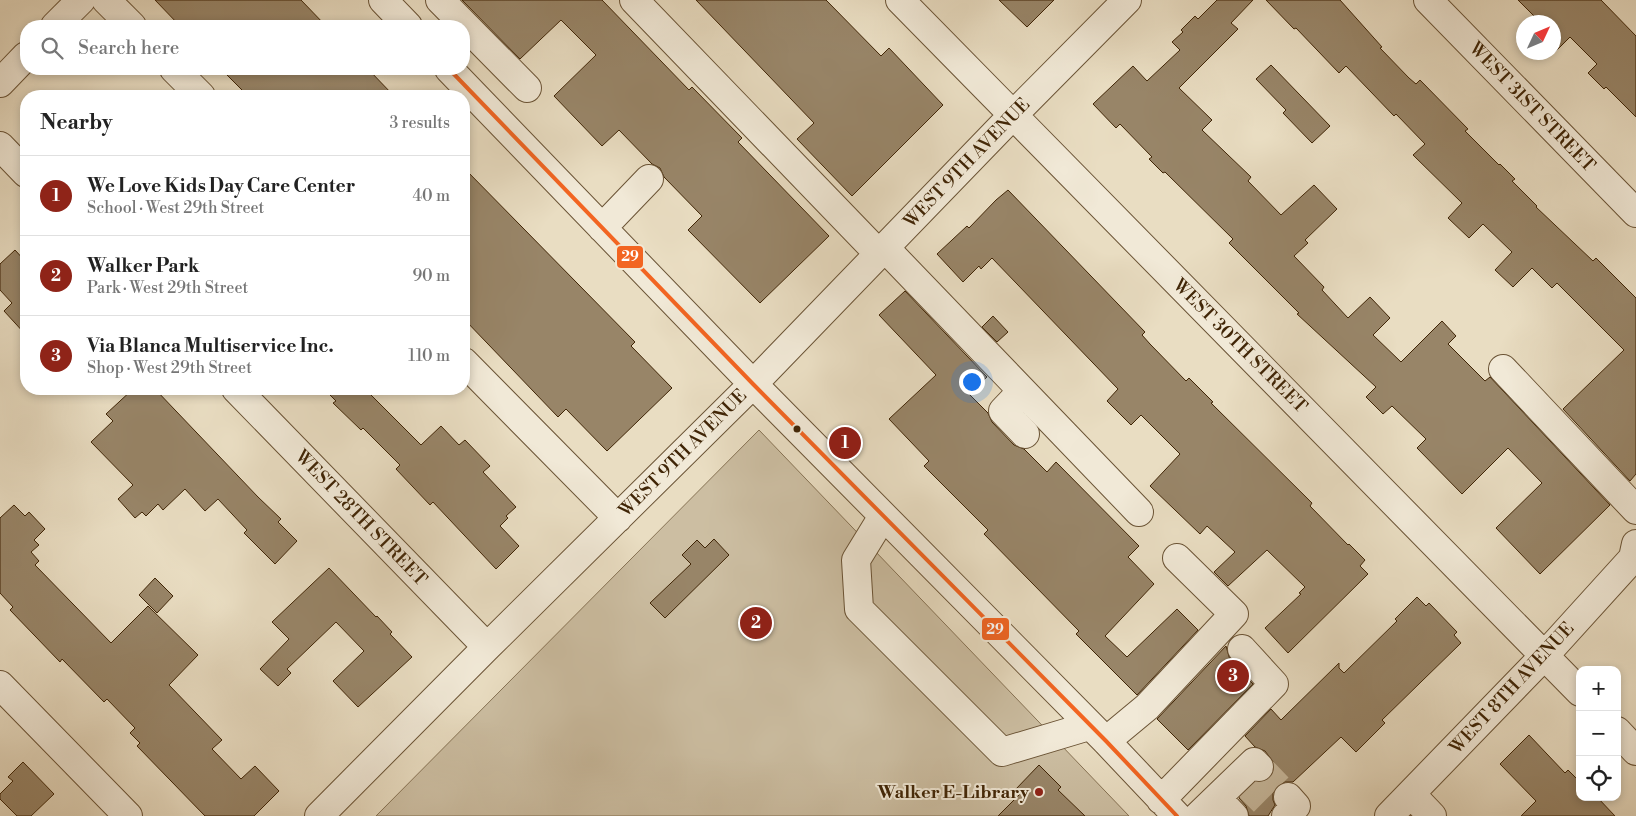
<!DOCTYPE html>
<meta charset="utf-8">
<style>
body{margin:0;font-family:"Libre Bodoni",serif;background:#f2f2f2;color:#222}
.controls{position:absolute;right:15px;bottom:15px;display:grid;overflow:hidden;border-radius:10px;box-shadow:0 2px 8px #0003}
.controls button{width:45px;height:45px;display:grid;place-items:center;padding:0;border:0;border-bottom:1px solid #e0e0e0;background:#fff;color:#222;font:25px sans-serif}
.compass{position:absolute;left:1516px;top:15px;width:45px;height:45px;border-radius:50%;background:#fff;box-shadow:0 2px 8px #0003;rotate:46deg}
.you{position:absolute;left:971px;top:381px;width:18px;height:18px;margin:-12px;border:4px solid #fff;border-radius:50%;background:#1a73e8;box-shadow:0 0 0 8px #1a73e833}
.badge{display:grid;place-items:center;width:32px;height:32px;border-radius:50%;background:#8f2418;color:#fff;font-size:16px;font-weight:700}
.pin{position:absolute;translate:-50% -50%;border:2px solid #fff;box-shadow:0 1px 5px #0006}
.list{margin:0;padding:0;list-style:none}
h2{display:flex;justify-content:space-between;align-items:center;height:65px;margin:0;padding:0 20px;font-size:21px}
h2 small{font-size:16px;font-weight:400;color:#767676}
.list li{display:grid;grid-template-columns:32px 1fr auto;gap:15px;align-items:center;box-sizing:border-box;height:80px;padding:0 20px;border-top:1px solid #e0e0e0}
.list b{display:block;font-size:19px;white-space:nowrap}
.list p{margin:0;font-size:16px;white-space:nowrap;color:#767676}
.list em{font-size:16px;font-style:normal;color:#767676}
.icon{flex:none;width:28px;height:28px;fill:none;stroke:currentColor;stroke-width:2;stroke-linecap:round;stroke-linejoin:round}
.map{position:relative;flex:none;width:1636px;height:816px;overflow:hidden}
.search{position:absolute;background:#fff;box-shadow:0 2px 8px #0003;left:20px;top:20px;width:450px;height:55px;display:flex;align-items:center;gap:12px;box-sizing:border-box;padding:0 18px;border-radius:20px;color:#767676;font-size:19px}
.panel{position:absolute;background:#fff;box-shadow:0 2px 8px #0003;left:20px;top:90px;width:450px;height:305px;border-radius:20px}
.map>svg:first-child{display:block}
.green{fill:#ccbea2;stroke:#867254}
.building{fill:#988568;stroke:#402506}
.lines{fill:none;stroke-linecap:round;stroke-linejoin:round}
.minor-tunnel{stroke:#c7b89c;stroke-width:28;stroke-dasharray:28 14;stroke-linecap:butt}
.minor-casing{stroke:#6a5335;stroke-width:30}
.minor{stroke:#f1e9d7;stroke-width:28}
.bus-1-casing{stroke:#f1e9d7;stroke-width:8}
.bus-1{stroke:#f26522;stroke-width:4}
.bus-dot{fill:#402506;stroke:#f1e9d7;stroke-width:2}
.poi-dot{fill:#8f2418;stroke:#f1e9d7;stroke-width:2}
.labels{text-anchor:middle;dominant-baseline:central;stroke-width:4;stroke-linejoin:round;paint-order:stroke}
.street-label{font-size:18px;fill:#402506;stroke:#f1e9d7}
.poi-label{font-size:18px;font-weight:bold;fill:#402506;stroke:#f1e9d7;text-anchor:end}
.line-badge{stroke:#f1e9d7;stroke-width:2}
.badge-label{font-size:14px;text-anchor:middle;font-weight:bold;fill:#fff}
</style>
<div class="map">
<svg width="1636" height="816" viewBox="0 0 1636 816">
<rect width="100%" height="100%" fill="#e9ddc2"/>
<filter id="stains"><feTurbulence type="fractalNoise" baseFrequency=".004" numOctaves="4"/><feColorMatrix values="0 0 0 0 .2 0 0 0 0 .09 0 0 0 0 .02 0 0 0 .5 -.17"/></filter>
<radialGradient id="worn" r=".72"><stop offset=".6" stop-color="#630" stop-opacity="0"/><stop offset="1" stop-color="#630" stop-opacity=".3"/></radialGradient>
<!-- green -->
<path class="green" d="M759,430l370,386h-753z"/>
<!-- building -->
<path class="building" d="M155,0h146l25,26h-146z
M462,0h140l87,90 3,-3 50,51 -4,4 91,94 -69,67 -72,-73 14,-14 -38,-39 -4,-9 -8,-4 -33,-34 -17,16 -48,-50 42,-41 -35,-35 -41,39z
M696,0h130l55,56 8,-8 54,57 -91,91 -55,-57 17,-16z
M999,0h55l-27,27z
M1217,0h36l-22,23 7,6 -59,59 33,32 -10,10 49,47 -3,4 33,34 33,-30 23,24 -32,31 3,3 -14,13 30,31 -2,3 26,28 22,-21 20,21 -17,17 28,27 41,-41 14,15 -8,8 37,37 5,-4 120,128 -70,69 -44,-46 46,-45 -34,-35 -46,46 -45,-46 9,-9 -34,-33 -9,8 -17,-17 10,-10 -79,-73 2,-1 -70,-70 4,-4 -68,-67 -2,1 -14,-14 3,-2 -32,-33 -4,4 -23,-24 40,-38 14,15 33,-31 -8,-8 11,-10 -2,-2 14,-14 3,3z
M1266,0h74l42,47 -2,1 29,30 7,6 4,-4 48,49 -3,2 34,34 1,-1 15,15 -3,2 25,25 -1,1 57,54 3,-3 40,40v176l-6,7 -67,-72 61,-59 -67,-67 -5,5 -20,-20 -19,19 -18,-17 17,-18 -29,-28 -14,14 -21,-20 14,-15 -49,-48 12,-11 -29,-30 -2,2 -48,-50 -7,7 -43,-45 -2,1z
M1518,0h83l35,36v81l-30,-30 -2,2 -16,-16 9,-9 -27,-27 -16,16v-31h-14z
M1271,65l59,61 -18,17 -29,-30 3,-3 -30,-31z
M221,69h147l26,27h-146z
M464,168l171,174 -4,4 41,42 -65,63 -41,-42 -8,8 -94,-98z
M1008,190l137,142 -3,3 8,9 36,37 3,-3 24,24 -2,1 101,100 -2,3 38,39 1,-1 16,16 -5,6 8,8 -80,79 -23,-25 36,-34 -2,-1 6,-6 -38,-37 -39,36 -14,-14 21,-20 -28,-26 -7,8 -50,-48 30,-32 -39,-39 -10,10 -24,-24 11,-12 -126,-131 -11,11 -2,-3 -16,16 -26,-28 30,-28 2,2 27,-28z
M15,250l11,12v73l-22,-24 8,-8 -12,-13v-26z
M905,291l82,86 -18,17 19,19 4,9 22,23 10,4 23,23 9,-10 83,84 -11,11 26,27 -49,52 22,21 50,-48 21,21 -61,65 -61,-61 3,-3 -95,-97 4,-4 -64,-64 5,-5 -40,-42 47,-44 -57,-60z
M993,316l15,16 -11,10 -15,-15z
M133,389h22l103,108 23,22 -3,3 19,19 -22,23 -31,-31 3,-3 -29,-31 -13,12 -20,-22 -22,21 -5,-6 -12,12 -4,-4 -7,6 -17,-19 15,-14 -42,-43 22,-21 -7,-7z
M324,389h41l56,56 20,-19 18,19 6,-5 25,26 -7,6 33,35 -10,9 2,2 -8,8 19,20 -23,23 -63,-67 -3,3 -34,-36 4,-4 -37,-37 -2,2 -28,-27 3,-2z
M14,505l11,11 4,-4 16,17 -11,11 5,5 -8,7 8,9 -4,4 76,78 37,-37 50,49 -29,30 53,55 -10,9 29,30 14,-13 24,25 -25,25h-49l-68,-70 3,-3 -10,-10 5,-5 -28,-29 -3,3 -42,-43 -2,3 -50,-52 3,-3 -13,-14v-75z
M714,539l15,16 -64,63 -15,-15 41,-39 -9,-9 15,-15 8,8z
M329,568l47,49 1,-1 15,16 -2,2 22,23 -54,50 -25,-26 31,-30 -28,-29 -49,47 4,4 -13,13 -18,-17 29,-30 -17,-17z
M155,578l18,18 -16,17 -18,-18z
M1417,597l9,9 3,-3 28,29 -3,3 7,8 -79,77 3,3 -29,29 -15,-15 -48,45h-8l-8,4 -4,7v7l2,5 -7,11h-19l-3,-10 -7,-8 17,-16h7l7,-4 4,-6v-9l-9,-12 -10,-4 -10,-11 26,-27 10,11 58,-57v5l5,5 53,-52 -2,-2z
M1226,646l4,14 23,24 -65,66 -31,-31z
M1529,735l36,38 3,-3 12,12v15h17l18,19h-94l15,-15 -36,-37z
M23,762l31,32 -23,22h-14l-17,-17v-5l13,-13 -5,-4z
M1039,765l22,22 -3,3 27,26h-87l22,-22 -5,-4z"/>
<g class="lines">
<!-- minor-tunnel -->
<path class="minor-tunnel" d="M1259,767l29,30
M1244,782l29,29"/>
<defs>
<path id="minor" d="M106,0l26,26
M383,0l25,26
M440,0l87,88
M634,0l245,254
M900,0l680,692
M1428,0l208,213
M55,26l26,-26
M174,69l27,27
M449,69l304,315 353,357 71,75
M0,83l26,-27
M0,146l26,27
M602,228l47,-49
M885,248l254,264
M464,362l154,156
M1503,369l133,141
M236,389l251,258
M1022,391l-19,20 22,23
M883,516l-27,44 3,49 143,143 87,-26
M0,685l128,131
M1617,731l19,20
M1106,741l41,-34 87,-93 -57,-56
M1411,794l21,22
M1217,798l17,18
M1161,800l113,-116 -32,-35
M319,816l168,-169 266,-263 259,-268 115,-116
M1198,816l56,-54 5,5
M1286,816l10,-10 -8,-9
M1389,816l156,-161 88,-97 3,-14"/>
</defs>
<!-- minor casing -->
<use href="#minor" class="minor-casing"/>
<!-- minor -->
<use href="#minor" class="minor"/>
<defs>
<path id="bus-1" d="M449,69l304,315 353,357 71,75"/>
</defs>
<!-- bus-1 casing -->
<use href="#bus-1" class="bus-1-casing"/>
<!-- bus-1 -->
<use href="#bus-1" class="bus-1"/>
</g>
<!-- markers -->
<circle class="bus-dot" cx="797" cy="429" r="4.5"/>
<circle class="poi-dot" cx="1039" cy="792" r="5"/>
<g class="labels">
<!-- street labels -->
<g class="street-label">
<text transform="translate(1532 107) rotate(46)">WEST 31ST STREET</text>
<text transform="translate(967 163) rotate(-46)">WEST 9TH AVENUE</text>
<text transform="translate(1240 346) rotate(45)">WEST 30TH STREET</text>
<text transform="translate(683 453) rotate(-45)">WEST 9TH AVENUE</text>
<text transform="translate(361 518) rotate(46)">WEST 28TH STREET</text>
<text transform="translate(1512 688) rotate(-47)">WEST 8TH AVENUE</text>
</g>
<!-- poi labels -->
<g class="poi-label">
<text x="1029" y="792">Walker E-Library</text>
</g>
</g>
<g class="line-badge">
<rect x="616" y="245" width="28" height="24" rx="5" fill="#f26522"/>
<rect x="981" y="617" width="29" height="24" rx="5" fill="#f26522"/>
</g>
<g class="badge-label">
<text x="630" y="261">29</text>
<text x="995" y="634">29</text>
</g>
<rect width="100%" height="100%" filter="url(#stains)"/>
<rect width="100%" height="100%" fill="url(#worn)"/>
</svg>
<div class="controls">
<button>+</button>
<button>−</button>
<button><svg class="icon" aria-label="locate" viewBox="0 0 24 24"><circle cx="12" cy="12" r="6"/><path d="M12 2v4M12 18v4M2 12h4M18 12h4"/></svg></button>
</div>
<svg class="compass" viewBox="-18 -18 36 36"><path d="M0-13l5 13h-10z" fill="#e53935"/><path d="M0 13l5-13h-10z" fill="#767676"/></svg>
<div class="you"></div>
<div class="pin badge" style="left:845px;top:443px">1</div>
<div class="pin badge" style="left:756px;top:623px">2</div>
<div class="pin badge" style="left:1233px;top:676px">3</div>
<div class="search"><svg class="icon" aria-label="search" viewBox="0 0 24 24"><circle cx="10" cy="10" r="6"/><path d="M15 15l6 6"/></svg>Search here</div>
<section class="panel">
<h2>Nearby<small>3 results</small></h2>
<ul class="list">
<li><span class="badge">1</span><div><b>We Love Kids Day Care Center</b><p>School · West 29th Street</p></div><em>40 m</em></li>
<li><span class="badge">2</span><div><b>Walker Park</b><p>Park · West 29th Street</p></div><em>90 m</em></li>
<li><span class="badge">3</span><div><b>Via Blanca Multiservice Inc.</b><p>Shop · West 29th Street</p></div><em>110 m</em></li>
</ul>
</section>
</div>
